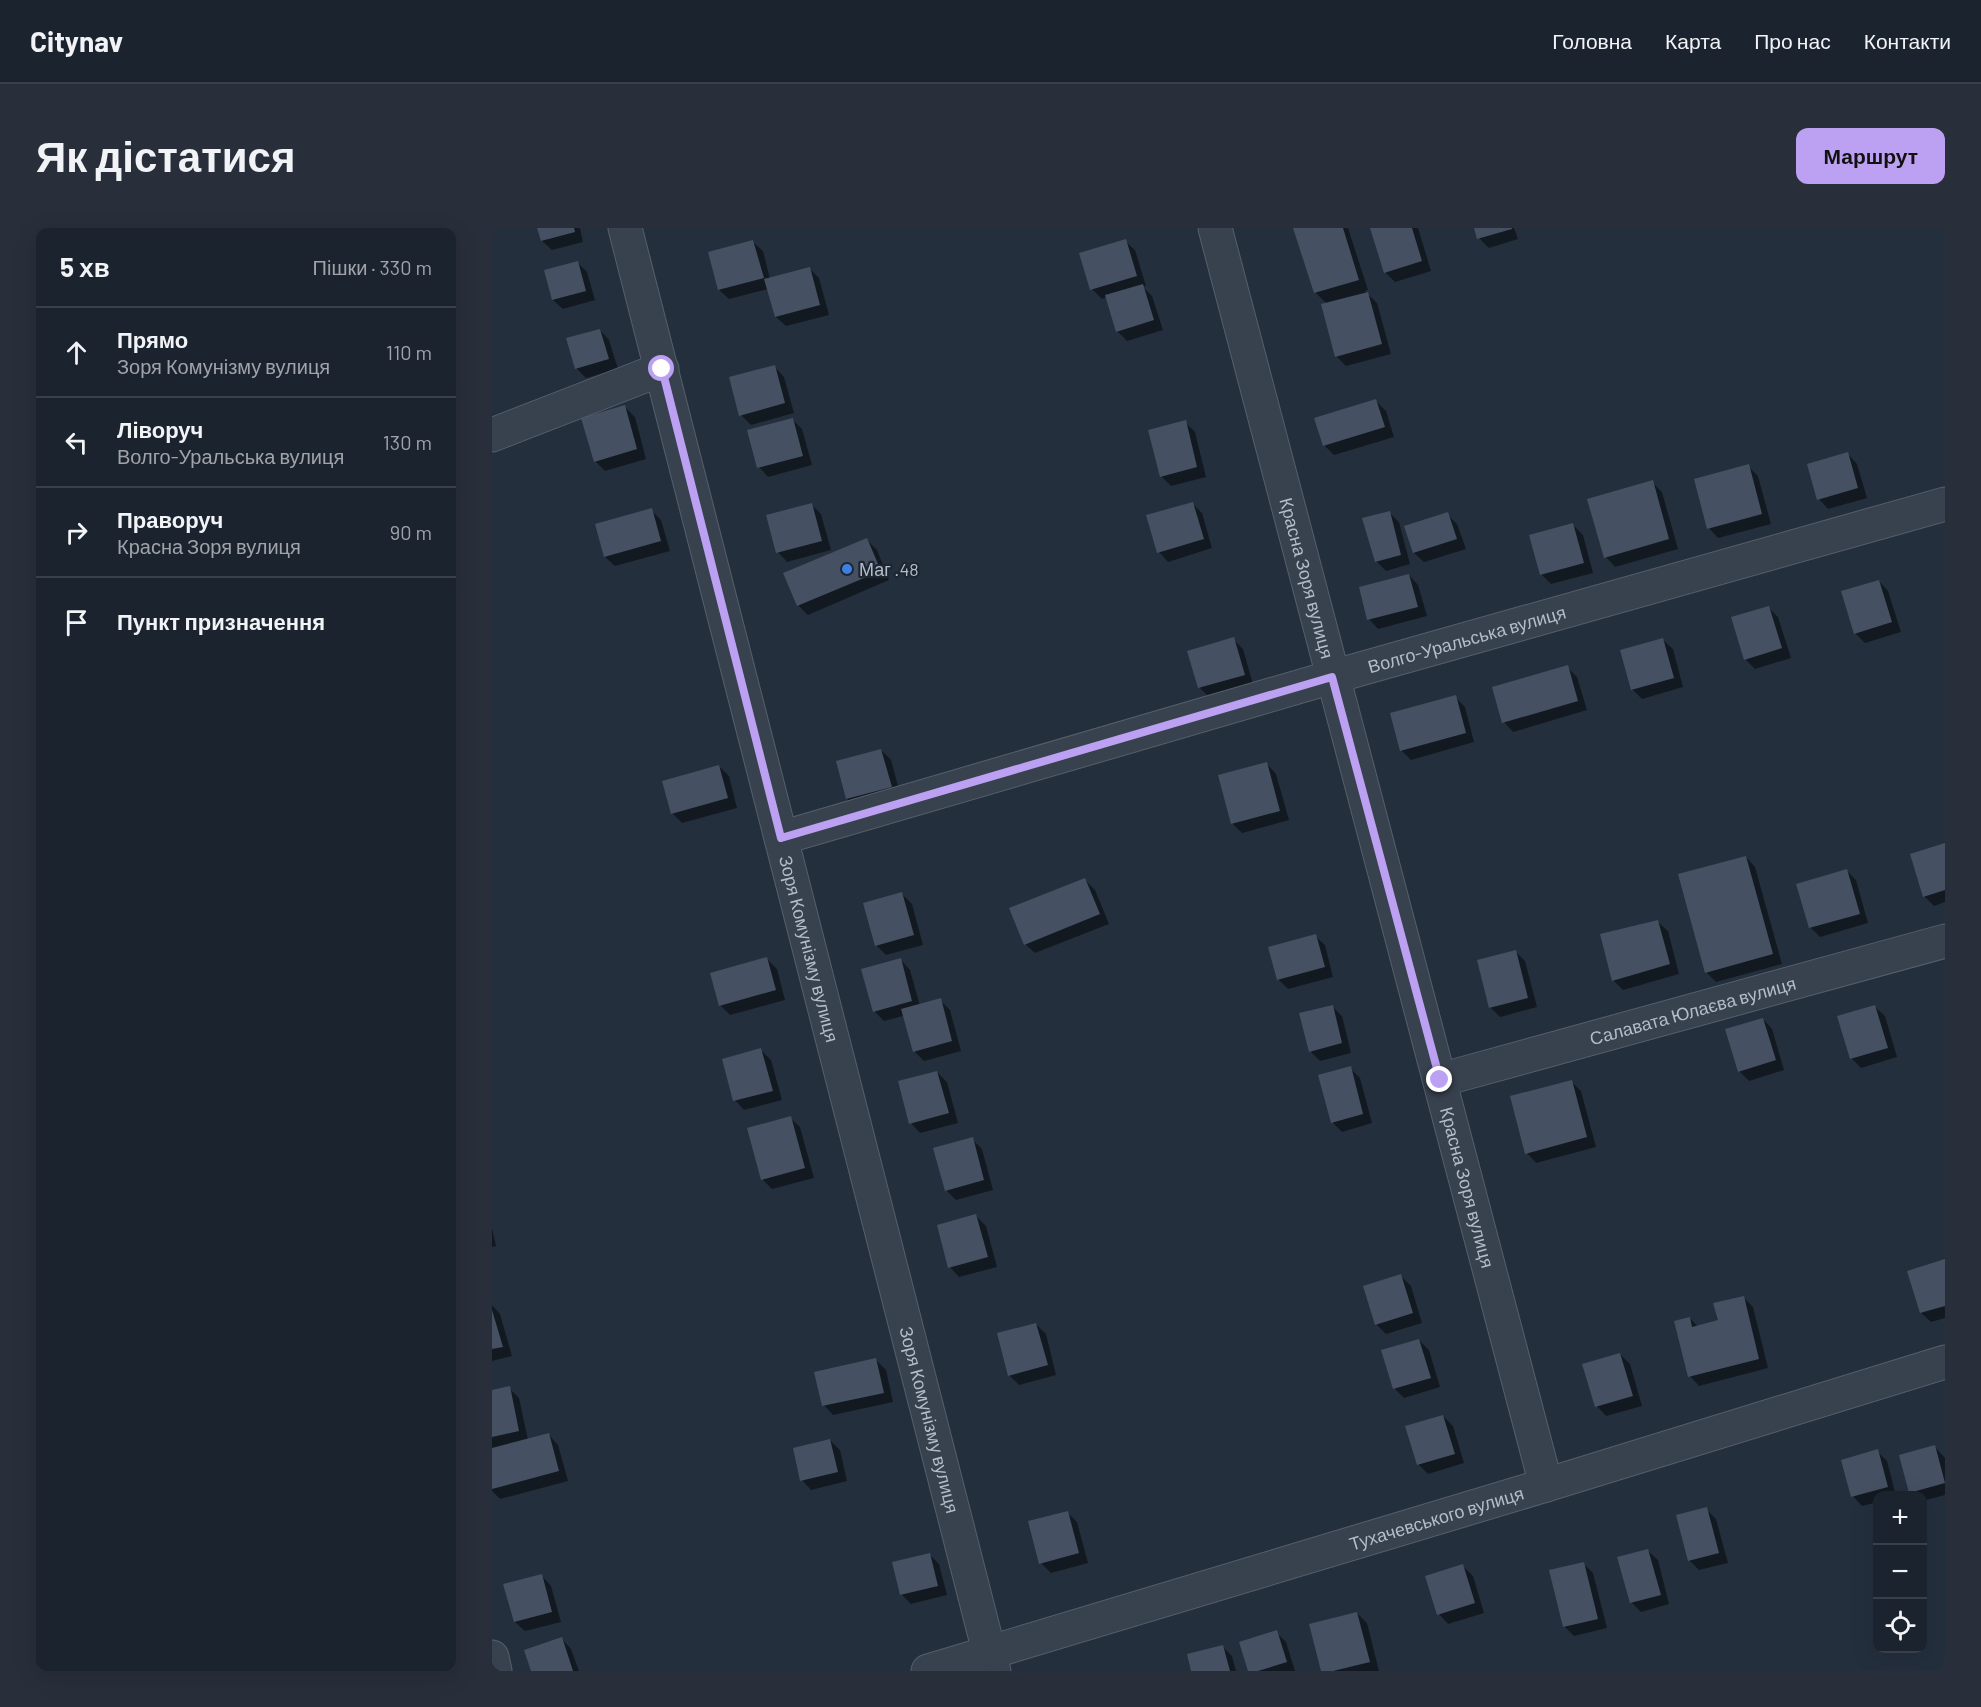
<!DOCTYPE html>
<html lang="uk">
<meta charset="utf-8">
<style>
body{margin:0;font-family:Barlow,sans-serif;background:#282f3a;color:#f1f3f6}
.controls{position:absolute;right:18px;bottom:18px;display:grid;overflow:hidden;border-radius:12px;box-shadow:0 6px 24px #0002}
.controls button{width:54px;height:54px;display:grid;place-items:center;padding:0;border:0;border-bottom:2px solid #39404a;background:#1b232e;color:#f1f3f6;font:30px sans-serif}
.stop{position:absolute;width:18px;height:18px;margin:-14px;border:4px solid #bca0f2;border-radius:50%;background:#fff}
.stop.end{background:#bca0f2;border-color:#fff;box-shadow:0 2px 6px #0008}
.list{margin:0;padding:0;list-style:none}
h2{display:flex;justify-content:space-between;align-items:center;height:78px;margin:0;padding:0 24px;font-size:26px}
h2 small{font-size:20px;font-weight:400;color:#a0a4aa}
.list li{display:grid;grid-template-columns:39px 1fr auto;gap:18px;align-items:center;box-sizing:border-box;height:90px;padding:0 24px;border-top:2px solid #39404a}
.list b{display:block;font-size:22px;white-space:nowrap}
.list p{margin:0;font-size:20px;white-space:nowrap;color:#a0a4aa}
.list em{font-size:20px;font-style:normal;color:#a0a4aa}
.icon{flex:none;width:33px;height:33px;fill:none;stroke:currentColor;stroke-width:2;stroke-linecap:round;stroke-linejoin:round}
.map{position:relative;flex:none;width:1453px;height:1443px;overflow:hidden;border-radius:12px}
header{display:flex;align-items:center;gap:36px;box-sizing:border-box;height:84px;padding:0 30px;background:#1b232e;border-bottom:2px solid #39404a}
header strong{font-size:28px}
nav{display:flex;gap:33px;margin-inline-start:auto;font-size:21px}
.intro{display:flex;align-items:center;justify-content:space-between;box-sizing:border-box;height:144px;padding:0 36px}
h1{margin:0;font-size:42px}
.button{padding:15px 27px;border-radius:12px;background:#bca0f2;color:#111;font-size:21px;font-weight:700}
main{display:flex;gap:36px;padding:0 36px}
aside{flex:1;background:#1b232e;border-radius:12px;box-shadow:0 6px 24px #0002}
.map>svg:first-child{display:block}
.shadow{fill:#0007}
.building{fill:#455162}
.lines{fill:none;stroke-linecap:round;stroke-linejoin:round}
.minor-casing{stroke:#565f6c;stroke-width:35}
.minor{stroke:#38414e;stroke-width:33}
.route{stroke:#bca0f2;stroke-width:8}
.shop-dot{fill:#3f7fe0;stroke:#1d2633;stroke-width:2}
.labels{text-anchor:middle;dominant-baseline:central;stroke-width:4.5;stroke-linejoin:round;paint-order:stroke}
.poi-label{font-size:18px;fill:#b4bcc9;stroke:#1d2633;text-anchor:start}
.street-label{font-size:18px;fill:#b4bcc9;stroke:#1d2633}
</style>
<header>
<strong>Citynav</strong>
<nav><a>Головна</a><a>Карта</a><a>Про нас</a><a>Контакти</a></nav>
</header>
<div class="intro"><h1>Як дістатися</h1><a class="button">Маршрут</a></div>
<main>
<aside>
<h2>5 хв<small>Пішки · 330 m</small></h2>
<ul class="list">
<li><svg class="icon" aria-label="ahead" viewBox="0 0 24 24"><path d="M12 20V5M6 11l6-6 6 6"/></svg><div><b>Прямо</b><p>Зоря Комунізму вулиця</p></div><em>110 m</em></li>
<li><svg class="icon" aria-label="left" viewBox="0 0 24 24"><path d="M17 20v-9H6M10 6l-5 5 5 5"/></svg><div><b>Ліворуч</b><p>Волго-Уральська вулиця</p></div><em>130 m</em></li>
<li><svg class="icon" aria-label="right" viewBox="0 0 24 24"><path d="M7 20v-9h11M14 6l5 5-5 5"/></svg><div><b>Праворуч</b><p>Красна Зоря вулиця</p></div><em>90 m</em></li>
<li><svg class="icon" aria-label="arrive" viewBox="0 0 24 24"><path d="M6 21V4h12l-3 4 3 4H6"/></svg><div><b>Пункт призначення</b></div></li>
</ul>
</aside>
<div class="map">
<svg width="1453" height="1443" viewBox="0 0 1453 1443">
<rect width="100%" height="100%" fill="#242f3e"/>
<!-- shadow -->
<path class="shadow" d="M46,0h42l3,14 -31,8 -10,-9z
M803,0h53l20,62 -3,1 12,12 14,51 -45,12 -10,-10 -9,-52 -12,-12z
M880,0h46l13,43 -36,11 -10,-10z
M984,0h38l4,11 -29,9 -10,-10z
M633,13l10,9 11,36 -3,1 9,9 11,34 -36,11 -10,-10 -10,-34 -5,2 -10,-10z
M261,14l10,9 7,28 40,-10 9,9 10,37 -43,11 -10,-9 -8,-28 -39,10 -10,-9z
M85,34l10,10 8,28 -32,9 -10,-9z
M108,102l9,10 9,29 -32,9 -10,-10z
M283,139l9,10 10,36 -43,12 -10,-10z
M884,173l10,10 8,26 -60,18 -10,-10z
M133,179l10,10 11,42 -41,12 -10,-10z
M300,191l10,10 10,36 -44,12 -9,-10z
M693,194l10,10 11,45 -35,9 -10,-10z
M1356,226l9,10 10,34 -39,11 -9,-10z
M1256,238l10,10 13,48 -53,14 -9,-10z
M1160,254l10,10 16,57 -63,18 -9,-10z
M700,275l10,10 10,35 -44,14 -9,-10z
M319,276l10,10 10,36 -44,12 -9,-10z
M159,282l10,10 9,31 -55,15 -10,-9z
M897,284l10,10 11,42 -24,7 -10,-10z
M955,286l10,10 9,25 -42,13 -10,-9 -8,-26z
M1081,297l10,10 10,38 -42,11 -10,-10z
M375,312l10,10 12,30 -81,35 -10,-10z
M917,347l9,10 9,31 -49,13 -9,-10z
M1387,353l9,10 13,41 -36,11 -10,-10z
M1276,379l10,10 13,41 -36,11 -10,-10z
M741,411l10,10 10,35 -44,13 -9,-9z
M1171,412l10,9 10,38 -41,12 -10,-10z
M1075,439l10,10 10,33 -74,22 -9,-10z
M963,469l10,10 9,35 -63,18 -10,-10z
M389,522l10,10 10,37 -44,11 -10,-9z
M775,536l9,10 13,46 -47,13 -10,-10z
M227,538l10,10 8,32 -55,15 -10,-10z
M1453,617v57l-11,4 -10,-10 -12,-41z
M1254,629l9,10 27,97 -66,18 -10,-10z
M1355,643l9,9 12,43 -48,14 -10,-10z
M593,652l10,10 14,34 -74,29 -10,-9z
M410,666l10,10 11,41 -37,10 -10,-10z
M1166,694l10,9 11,43 -56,16 -10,-10z
M823,708l10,9 8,32 -45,12 -10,-10z
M1024,724l9,9 12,46 -37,10 -10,-10z
M275,731l10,10 8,31 -55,15 -9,-9 -9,-32z
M409,732l9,10 10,36 20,-6 10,10 11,41 -37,10 -10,-10 -11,-35 -19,5 -10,-10z
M840,778l10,10 9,37 -31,8 -10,-10z
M1383,779l10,9 12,41 -36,11 -10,-10z
M1271,791l9,10 12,41 -35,11 -10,-10z
M269,822l10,10 11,40 -38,10 -9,-10z
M858,840l10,10 12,45 -30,9 -10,-10z
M445,844l10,10 11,41 -38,10 -9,-10z
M1079,853l10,10 15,56 -60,16 -9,-10z
M298,890l10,9 14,51 -42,11 -10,-10z
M480,911l10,10 11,41 -37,10 -10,-10z
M484,988l10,10 11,41 -38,10 -9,-10z
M0,1000l4,18 -4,1z
M1452,1033l1,57 -14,4 -10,-9z
M909,1048l10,10 11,37 -36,11 -10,-10z
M1251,1069l10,10 15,61 -69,18 -9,-10v-58l8,9 21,-5z
M0,1077l8,9 12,42 -20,5z
M544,1096l10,10 10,41 -37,10 -10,-10z
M927,1112l10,10 11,37 -36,11 -10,-10z
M1128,1126l10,10 12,42 -36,10 -9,-10z
M384,1132l10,10 7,32 -60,13 -9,-10z
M17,1160l10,10 9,42 21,-5 9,10 10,36 -68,18 -8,-8v-99z
M951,1188l10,10 11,37 -36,11 -10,-10z
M338,1212l10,10 7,31 -36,9 -9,-10z
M1443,1219l10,11v37l-23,6v-5h-8l-3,-4z
M1385,1223l10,10 9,35h-18v6l-16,4 -9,-10z
M1214,1281l10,10 12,44 -29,7 -9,-9 -12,-44z
M575,1284l10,10 11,41 -37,10 -10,-10z
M1156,1323l10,9 11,44 -28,8 -10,-10z
M437,1326l10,10 8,31 -36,9 -10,-10z
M1091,1335l10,10 14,55 -33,8 -10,-10z
M971,1338l10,10 11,37 -36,11 -9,-10z
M50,1348l9,10 10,36 -36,9 -10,-9z
M865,1385l10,10 12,48h-56z
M784,1404l10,10 9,29h-45z
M70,1411l9,10 8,22h-46z
M730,1418l10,10 4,15h-43z"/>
<!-- building -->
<path class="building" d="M45,0h37l1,4 -34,9z
M801,0h50l16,52 -45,13z
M878,0h42l10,33 -38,12z
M982,0h38v1l-35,10z
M634,11l11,37 -47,14 -11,-37z
M261,12l11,38 -46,12 -10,-38z
M86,33l8,30 -34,9 -8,-30z
M318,39l10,38 -45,12 -11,-38z
M651,56l11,36 -38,12 -11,-37z
M876,64l14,52 -47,13 -14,-53z
M108,101l9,30 -34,10 -9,-31z
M283,137l10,38 -46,13 -10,-39z
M884,171l9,28 -62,19 -9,-28z
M133,177l12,44 -43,13 -13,-44z
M301,190l10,38 -46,12 -10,-38z
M694,192l11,47 -37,10 -12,-47z
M1356,224l10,36 -41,12 -10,-36z
M1257,236l13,50 -55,15 -13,-50z
M1161,252l16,59 -65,19 -17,-59z
M701,274l11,37 -47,14 -11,-38z
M320,275l10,38 -46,12 -10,-38z
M160,280l9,33 -57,16 -9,-33z
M898,283l11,44 -26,7 -13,-44z
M956,284l9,27 -44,14 -9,-27z
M1081,295l11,40 -44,12 -11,-40z
M375,310l14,33 -84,35 -14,-33z
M917,346l9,33 -51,13 -8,-33z
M1387,352l13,42 -38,12 -13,-43z
M1277,378l13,42 -38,12 -13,-43z
M742,409l11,38 -47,13 -11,-37z
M1171,410l11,40 -43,12 -11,-40z
M1076,437l10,36 -76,22 -10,-36z
M964,467l10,38 -66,18 -10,-38z
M389,521l11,38 -46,12 -10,-38z
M775,534l13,49 -49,13 -13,-49z
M227,537l9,33 -57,16 -9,-33z
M1453,615v47l-22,7 -13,-43z
M1254,628l27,98 -68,19 -27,-99z
M1355,641l13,45 -51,14 -13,-44z
M593,650l15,36 -76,31 -15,-37z
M410,664l12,43 -39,11 -12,-43z
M1166,692l12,44 -58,17 -12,-47z
M824,706l9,33 -48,13 -9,-33z
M1024,722l12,48 -39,10 -12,-48z
M275,729l9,33 -57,16 -9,-33z
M409,730l11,43 -39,11 -12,-43z
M449,770l11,43 -39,11 -12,-43z
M841,777l9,38 -33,9 -10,-39z
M1383,777l13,43 -38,11 -13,-43z
M1271,790l13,42 -38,12 -13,-43z
M269,820l12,43 -40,10 -11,-42z
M859,838l12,48 -32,9 -13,-48z
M445,843l12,42 -40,11 -11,-43z
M1080,852l15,57 -62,17 -15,-58z
M299,888l14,52 -44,12 -14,-52z
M481,909l11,43 -39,11 -12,-43z
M484,986l12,43 -40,11 -11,-43z
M1453,1031v47l-25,7 -13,-42z
M909,1046l12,39 -38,12 -12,-39z
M1252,1068l15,63 -71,18 -14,-56 16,-4 2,10 26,-7 -5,-17z
M0,1082l11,37 -11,2z
M544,1095l12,42 -40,11 -11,-43z
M927,1111l12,39 -38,11 -12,-39z
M1128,1125l13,43 -38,11 -13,-43z
M384,1130l8,35 -62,13 -8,-34z
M18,1158l9,45 -27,6v-47z
M951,1187l12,39 -38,11 -12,-39z
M57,1205l10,38 -67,18v-41z
M338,1211l8,33 -38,9 -7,-33z
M1443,1217l10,38 -36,10 -10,-38z
M1386,1221l10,38 -37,10 -10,-37z
M1215,1279l12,46 -31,8 -12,-46z
M576,1283l11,42 -40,11 -11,-43z
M1156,1321l13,46 -31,8 -13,-46z
M438,1325l8,33 -38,9 -8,-33z
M1092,1334l14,57 -35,8 -14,-57z
M971,1336l12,39 -38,12 -12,-39z
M50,1346l10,38 -38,10 -11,-38z
M865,1384l13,50 -37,9h-12l-12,-47z
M785,1402l10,32 -29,9h-10l-9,-29z
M70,1409l11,34h-42l-7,-21z
M731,1417l7,26h-39l-4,-17z"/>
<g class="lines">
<defs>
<g id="minor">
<path id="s1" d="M133,0l369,1443"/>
<path id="s2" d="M723,0l331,1257"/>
<path d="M0,207l170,-66"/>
<path id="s3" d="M289,610l551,-161 613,-173"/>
<path id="s4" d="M948,852l505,-139"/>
<path d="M0,1429l3,14"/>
<path id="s5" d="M436,1443l618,-186 399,-123"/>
</g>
</defs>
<!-- minor casing -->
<use href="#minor" class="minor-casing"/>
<!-- minor -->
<use href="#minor" class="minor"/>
</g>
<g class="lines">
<!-- route -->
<path class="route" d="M170,141l119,469 551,-161 108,403"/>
</g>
<!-- markers -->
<circle class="shop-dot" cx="355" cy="341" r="6"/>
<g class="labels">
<!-- poi labels -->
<g class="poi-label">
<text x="367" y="341">Маг .48</text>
</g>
<!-- street labels -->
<g class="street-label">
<text stroke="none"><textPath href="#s2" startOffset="362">Красна Зоря вулиця</textPath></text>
<text stroke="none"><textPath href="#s3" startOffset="714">Волго-Уральська вулиця</textPath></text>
<text stroke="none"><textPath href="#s1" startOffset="744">Зоря Комунізму вулиця</textPath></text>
<text stroke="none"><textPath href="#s4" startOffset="262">Салавата Юлаєва вулиця</textPath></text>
<text stroke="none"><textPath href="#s2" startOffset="992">Красна Зоря вулиця</textPath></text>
<text stroke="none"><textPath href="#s1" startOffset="1230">Зоря Комунізму вулиця</textPath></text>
<text stroke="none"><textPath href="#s5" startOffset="531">Тухачевського вулиця</textPath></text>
</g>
</g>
</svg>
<div class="controls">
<button>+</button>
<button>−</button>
<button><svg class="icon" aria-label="locate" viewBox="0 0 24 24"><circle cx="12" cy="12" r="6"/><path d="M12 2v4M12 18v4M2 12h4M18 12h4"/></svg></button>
</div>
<div class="stop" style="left:170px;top:141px"></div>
<div class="stop end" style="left:948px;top:852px"></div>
</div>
</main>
